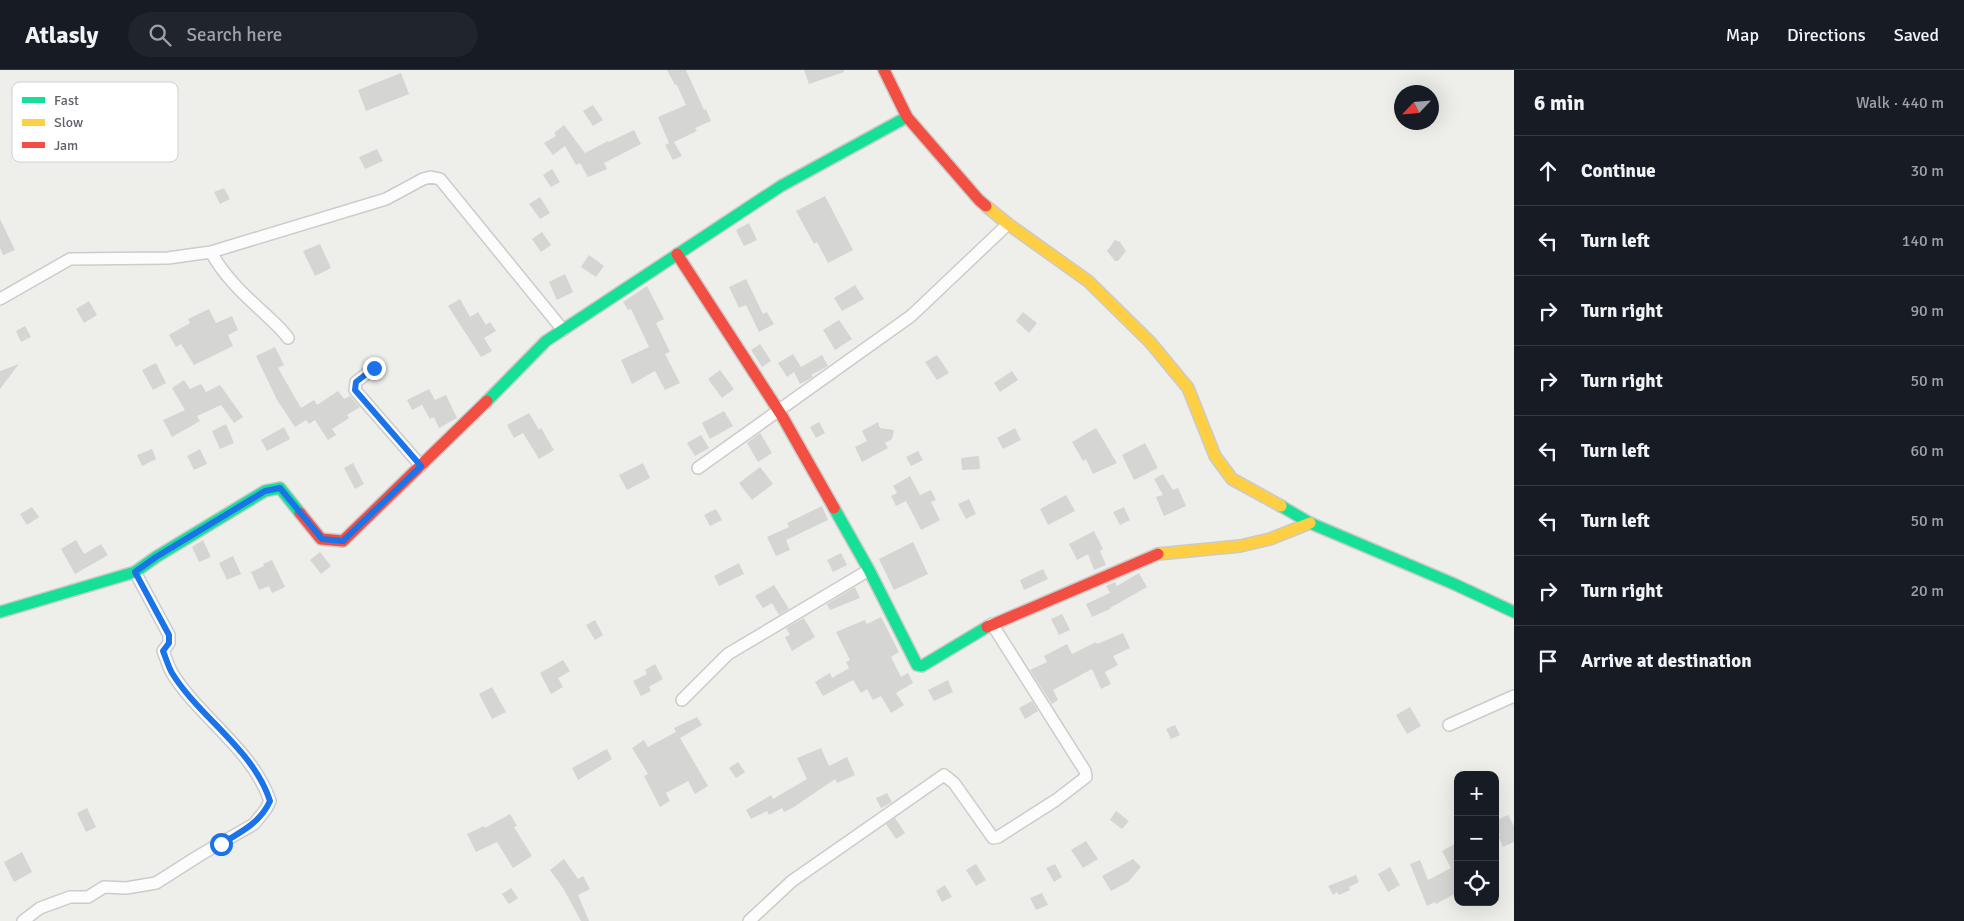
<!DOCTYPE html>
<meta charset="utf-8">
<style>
body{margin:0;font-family:Signika,sans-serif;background:#20242c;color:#f1f3f6}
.controls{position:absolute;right:15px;bottom:15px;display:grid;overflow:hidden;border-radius:10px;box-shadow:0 5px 20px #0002}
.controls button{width:45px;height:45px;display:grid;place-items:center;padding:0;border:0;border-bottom:1px solid #363941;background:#171b24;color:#f1f3f6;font:25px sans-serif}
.compass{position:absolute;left:1394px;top:15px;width:45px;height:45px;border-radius:50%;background:#171b24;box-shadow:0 5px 20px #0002;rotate:244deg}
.stop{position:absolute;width:15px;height:15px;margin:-11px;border:4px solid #1a73e8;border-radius:50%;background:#fff}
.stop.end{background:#1a73e8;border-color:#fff;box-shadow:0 1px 5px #0008}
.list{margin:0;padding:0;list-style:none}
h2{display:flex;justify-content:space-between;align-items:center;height:65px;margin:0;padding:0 20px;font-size:21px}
h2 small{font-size:16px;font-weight:400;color:#9ea1a6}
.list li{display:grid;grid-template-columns:32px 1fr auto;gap:15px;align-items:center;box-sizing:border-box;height:70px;padding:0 20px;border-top:1px solid #363941}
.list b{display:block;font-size:19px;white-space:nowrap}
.list em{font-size:16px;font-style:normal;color:#9ea1a6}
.icon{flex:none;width:28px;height:28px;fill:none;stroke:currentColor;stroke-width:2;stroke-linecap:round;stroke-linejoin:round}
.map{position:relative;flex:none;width:1514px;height:851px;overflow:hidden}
header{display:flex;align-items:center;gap:30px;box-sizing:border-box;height:70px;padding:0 25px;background:#171b24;border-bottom:1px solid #363941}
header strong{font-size:24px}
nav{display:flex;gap:28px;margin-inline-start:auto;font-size:18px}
.search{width:350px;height:45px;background:#20242c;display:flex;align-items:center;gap:12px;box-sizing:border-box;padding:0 18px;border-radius:28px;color:#9ea1a6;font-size:19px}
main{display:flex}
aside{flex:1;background:#171b24}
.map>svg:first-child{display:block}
.building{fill:#d5d5d3}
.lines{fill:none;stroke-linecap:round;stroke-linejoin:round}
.street-casing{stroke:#cbcccb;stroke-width:14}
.fast-casing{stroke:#cacaca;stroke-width:14}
.slow-casing{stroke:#cacaca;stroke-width:14}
.jam-casing{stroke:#cacaca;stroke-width:14}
.street{stroke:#fcfcfc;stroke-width:11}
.fast{stroke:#16e098;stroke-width:11}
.slow{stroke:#ffcf43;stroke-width:11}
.jam{stroke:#f24e42;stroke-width:11}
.route{stroke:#1a73e8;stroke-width:6}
.key{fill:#fff;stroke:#cfd0d1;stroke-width:1}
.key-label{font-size:14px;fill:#5f6267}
</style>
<header>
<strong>Atlasly</strong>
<div class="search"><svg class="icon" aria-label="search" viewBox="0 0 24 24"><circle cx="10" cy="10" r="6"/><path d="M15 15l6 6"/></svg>Search here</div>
<nav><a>Map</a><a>Directions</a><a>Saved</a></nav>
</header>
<main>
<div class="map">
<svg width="1514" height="851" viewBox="0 0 1514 851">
<rect width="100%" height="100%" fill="#eeeeea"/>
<!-- building -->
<path class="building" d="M667,0h19l18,40 2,-1 5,12 -16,7 2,3 -23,11 8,14 -9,4 -8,-15 4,-2 -11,-26 28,-12 -9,-20h-2z
M804,0h40v2l-35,12z
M401,3l8,21 -43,17 -8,-21z
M593,35l10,15 -10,6 -10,-15z
M564,55l21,28 23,-12 1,1 25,-12 7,14 -37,19 3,6 -19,8 -8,-14 -4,2 -11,-19 -12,9 -9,-12 12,-7 -2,-3z
M377,79l6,12 -18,8 -6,-12z
M552,99l8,13 -9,5 -8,-12z
M224,118l6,11 -10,5 -6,-12z
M825,126l28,54 -25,13 -11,-21 -3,2 -18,-33z
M540,127l10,16 -10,6 -11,-15z
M0,149l15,31 -12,5 -3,-7z
M749,153l8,17 -13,6 -8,-16z
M542,162l9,13 -10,7 -9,-13z
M1115,170l5,2 6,9 -8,10h-3l-8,-10z
M320,174l11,24 -16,8 -12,-25z
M589,185l15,11 -8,11 -15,-10z
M565,204l8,18 -16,8 -8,-18z
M746,209l17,35 4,-2 7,12 -15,8 -13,-27 -7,3 -10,-21z
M855,215l9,14 -22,12 -8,-13z
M647,216l17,33 -8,4 14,29 -5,2 15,29 -15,7 -10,-19 -23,13 -11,-24 28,-13 -18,-38 -3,1 -5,-8z
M460,229l10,18 8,-5 8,13 4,-3 6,9 -12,7 8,13 -11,6 -33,-51z
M89,231l8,14 -13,8 -8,-14z
M209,239l7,14 16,-7 6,14 -10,5 5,11 -39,19 -13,-21 -5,3 -7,-12 21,-12 -2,-4z
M1023,242l14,11 -8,10 -13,-12z
M839,250l13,19 -17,11 -12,-20z
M25,256l6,11 -10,5 -5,-11z
M760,274l11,17 -9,6 -11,-17z
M275,277l9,18 -6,3 23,40 13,-8 3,5 21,-14 6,8 6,-3 10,11 -13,8 2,3 -17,11 4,6 -8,5 -13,-20 -6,4 -3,-4 -11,7 -18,-27 -21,-44z
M793,284l8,13 21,-12 6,11 -17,9 2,2 -13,7 -6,-12 -7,5 -9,-14z
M937,285l12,18 -12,7 -12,-18z
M156,293l10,20 -13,7 -11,-20z
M19,294l-19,25v-18z
M720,300l14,19 -12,9 -14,-19z
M1012,301l6,9 -18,12 -6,-9z
M184,310l6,9 11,-5 5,8 14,-7 23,32 -9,6 -13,-18 -24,11 3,5 -28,16 -9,-17 22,-10 -13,-22z
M429,319l6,11 11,-5 11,23 -18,10 -5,-11 -4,2 -8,-14 -10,5 -5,-10z
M724,341l9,15 -23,13 -8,-16z
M529,343l10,17 2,-2 13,22 -15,9 -16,-26 -9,5 -7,-13z
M819,352l6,11 -9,5 -6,-11z
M878,352l2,6 14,2 -2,9 -7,4 3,5 -26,14 -7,-15 12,-6 -5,-10z
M226,354l8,19 -14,6 -8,-18z
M284,357l6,12 -23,12 -6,-11z
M1015,358l6,12 -18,9 -6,-11z
M1096,358l21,35 -24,11 -7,-15 -3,2 -11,-19z
M760,363l12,20 -14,9 -11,-19z
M701,365l8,13 -14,8 -8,-13z
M1145,373l13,25 -24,12 -12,-25z
M152,379l4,10 -14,7 -5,-11z
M200,379l7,15 -13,6 -7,-14z
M918,381l5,9 -12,6 -5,-9z
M979,386l1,13 -18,1 -1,-12z
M353,393l11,21 -9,5 -11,-21z
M643,393l7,15 -23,12 -8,-15z
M760,397l13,17 -21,16 -13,-17z
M1163,404l10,16 5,-2 8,18 -22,10 -8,-19 7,-2 -9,-16z
M910,406l10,19 11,-5 5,10 -5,2 9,18 -19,10 -15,-29 -10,5 -5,-10 6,-3 -4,-7z
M1066,425l9,16 -27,14 -8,-16z
M969,429l7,15 -10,5 -8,-15z
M822,436l6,14 -42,20 4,10 -14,6 -9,-19 22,-10 -2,-4z
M32,437l7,10 -12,8 -7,-11z
M1124,437l6,13 -10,5 -7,-13z
M716,439l6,11 -12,6 -6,-11z
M1094,461l9,18 -3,2 6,14 -12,5 -6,-16 -11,6 -8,-16z
M76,470l8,14 17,-10 7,11 -33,19 -14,-25z
M203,470l8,17 -12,5 -7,-15z
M913,472l15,32 -34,16 -15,-31z
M320,482l11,14 -10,8 -11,-14z
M841,483l6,12 -14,7 -6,-12z
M233,486l8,18 -14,6 -8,-17z
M272,490l13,27 -13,6 -3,-7 -10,4 -8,-18 13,-6 -1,-2z
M739,493l5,11 -25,12 -5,-10z
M1043,499l5,10 -24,11 -4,-10z
M1139,503l8,14 -37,21v1l-18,8 -6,-13 24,-11 -4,-7 9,-4 2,4z
M774,515l15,24 -10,6 -7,-12 -9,5 -8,-12z
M855,517l5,11 -30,12 -3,-6z
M1062,544l8,16 -11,5 -8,-16z
M881,547l18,35 -8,5 10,20 7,-4 5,10 -17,10 8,12 -13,8 -10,-17 -8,4 -6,-11 -6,4 -8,-13 -30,16 -8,-14 15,-9 2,5 17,-10 -3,-6 4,-2 -14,-28 29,-12 2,4z
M804,548l11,19 -23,14 -7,-14 5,-2 -4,-7z
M595,550l8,15 -8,5 -9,-15z
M1123,563l7,15 -17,8 5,9 -13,7 6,12 -10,5 -9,-20 -39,21 5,10 -6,4 -22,-34 17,-8 -3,-6 23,-12 5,10 24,-12 1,2z
M563,590l7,11 -12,7 5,9 -12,7 -11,-21z
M655,594l8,15 -14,8 2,4 -10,5 -8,-15 14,-7 -2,-4z
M948,610l5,12 -19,9 -6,-11z
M492,617l14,25 -14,7 -13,-25z
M1032,631l6,10 -13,8 -6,-11z
M1410,637l11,19 -14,8 -11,-19z
M697,647l5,8 -22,13 28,48 -13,8 -7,-13 -22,12 4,8 -10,6 -16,-31 4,-2 -16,-26 12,-8 4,7 28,-15 -2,-4z
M1175,655l5,10 -9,4 -5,-10z
M821,678l8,18 18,-9 8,18 -18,8 -2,-4 -41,28 -10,5 -2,-4 -13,7 -2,-4 -16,8 -5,-9 25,-15 2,4 34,-20 -10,-21z
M607,679l5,10 -34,21 -6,-12z
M738,692l7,10 -9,6 -7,-10z
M887,723l5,9 -11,6 -5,-10z
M87,738l9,19 -10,5 -9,-19z
M1116,741l13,10 -7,8 -12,-9z
M510,744l7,12 -3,1 18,29 -19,12 -16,-26 -21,10 -9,-18 17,-8 1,2z
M1508,745l6,11v16l-11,5 -5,-11 2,-1 -5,-14z
M895,748l10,15 -9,6 -10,-15z
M1086,771l12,18 -15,9 -12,-18z
M1458,772v50l-22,12 -1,-2 -8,4 -17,-42 10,-4 8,20 23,-12 -9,-17z
M22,782l10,20 -18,10 -10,-20z
M564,789l14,20 5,-3 7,13 -12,6 11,26h-8l-18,-33 -13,-18z
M1133,789l8,8 -13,15 -17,9 -9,-15z
M976,794l10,16 -10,6 -10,-16z
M1055,794l7,13 -8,5 -8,-14z
M1390,797l10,18 -12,7 -10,-18z
M1356,805l3,7 -10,5 1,3 -11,5 -2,-3 -4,3 -5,-9z
M945,815l7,12 -10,5 -6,-11z
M511,818l7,10 -9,6 -7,-10z
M1042,823l6,12 -12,5 -6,-12z"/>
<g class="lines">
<defs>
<path id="street" d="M211,182c12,23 33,43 53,61 9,9 17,15 24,25
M0,229l70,-40 98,-1 43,-6 175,-53 37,-20 8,-2 9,2 123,151
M374,298l-18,14 -1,8 66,76
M698,398l213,-152 97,-92
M682,630l46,-46 141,-84
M1449,655l65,-29
M23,851l17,-13 30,-11h18l16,-10 22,1 30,-5 44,-28 54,-31 12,-15 4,-8c-17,-51 -71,-84 -98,-128 -4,-7 -6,-15 -9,-22l6,-8v-8l-34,-63
M749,851l43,-40 152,-106 10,8 39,55 5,-1 58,-37 30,-23 -1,-6 -93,-147"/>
<path id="fast" d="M487,331l59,-60 235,-155 126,-69
M1281,436l29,17 144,61 60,28
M834,438l35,62 48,95 5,1 65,-39
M0,542l135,-40 21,-15 109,-66 15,-3 20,25"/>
<path id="slow" d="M986,136l22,18 80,57 62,61 38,46 27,68 17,23 49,27
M1158,484l82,-8 30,-7 40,-16"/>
<path id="jam" d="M884,0l23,47 72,83 7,6
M677,184l105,162 52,92
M300,443l21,26 22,2 144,-140
M987,557l171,-73"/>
</defs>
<!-- street casing -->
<use href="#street" class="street-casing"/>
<!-- fast casing -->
<use href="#fast" class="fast-casing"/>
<!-- slow casing -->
<use href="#slow" class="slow-casing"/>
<!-- jam casing -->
<use href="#jam" class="jam-casing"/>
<!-- street -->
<use href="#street" class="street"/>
<!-- fast -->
<use href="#fast" class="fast"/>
<!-- slow -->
<use href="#slow" class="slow"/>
<!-- jam -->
<use href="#jam" class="jam"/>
</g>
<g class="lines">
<!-- route -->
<path class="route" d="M221,774c20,-12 39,-21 49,-43 -16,-51 -71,-84 -98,-128 -4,-7 -6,-15 -9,-22l6,-8v-8l-34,-63 21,-15 109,-66 15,-3 42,51 21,2 78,-75 -66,-76 1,-8 18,-14"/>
</g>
<!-- legend -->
<rect x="12" y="12" width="166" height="80" rx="8" class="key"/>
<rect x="22" y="27" width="23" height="6" fill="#16e098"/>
<rect x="22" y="49" width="23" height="7" fill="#ffcf43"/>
<rect x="22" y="72" width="23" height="6" fill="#f24e42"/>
<g class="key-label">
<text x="54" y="35">Fast</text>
<text x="54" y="57">Slow</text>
<text x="54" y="80">Jam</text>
</g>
</svg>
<div class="controls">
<button>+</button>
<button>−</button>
<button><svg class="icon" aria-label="locate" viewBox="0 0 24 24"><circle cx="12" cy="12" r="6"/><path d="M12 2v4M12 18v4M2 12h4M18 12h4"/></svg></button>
</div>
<svg class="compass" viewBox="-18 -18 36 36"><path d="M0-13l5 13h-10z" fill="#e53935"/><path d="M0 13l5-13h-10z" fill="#9ea1a6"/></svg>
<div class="stop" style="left:221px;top:774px"></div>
<div class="stop end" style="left:374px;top:298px"></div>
</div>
<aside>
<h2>6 min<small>Walk · 440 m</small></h2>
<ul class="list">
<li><svg class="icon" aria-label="ahead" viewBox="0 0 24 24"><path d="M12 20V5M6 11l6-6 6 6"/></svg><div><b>Continue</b></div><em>30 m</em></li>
<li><svg class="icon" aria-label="left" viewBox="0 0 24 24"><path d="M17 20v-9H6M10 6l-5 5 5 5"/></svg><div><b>Turn left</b></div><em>140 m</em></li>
<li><svg class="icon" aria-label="right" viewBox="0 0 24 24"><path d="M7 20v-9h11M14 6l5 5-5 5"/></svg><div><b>Turn right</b></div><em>90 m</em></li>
<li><svg class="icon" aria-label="right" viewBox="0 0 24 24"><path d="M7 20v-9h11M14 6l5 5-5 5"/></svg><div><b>Turn right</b></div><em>50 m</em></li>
<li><svg class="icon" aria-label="left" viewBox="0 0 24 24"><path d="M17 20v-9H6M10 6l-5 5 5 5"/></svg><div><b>Turn left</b></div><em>60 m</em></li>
<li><svg class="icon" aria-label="left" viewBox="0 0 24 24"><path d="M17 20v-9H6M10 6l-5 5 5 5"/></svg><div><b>Turn left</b></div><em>50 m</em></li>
<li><svg class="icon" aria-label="right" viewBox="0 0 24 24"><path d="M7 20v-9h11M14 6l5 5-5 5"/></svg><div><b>Turn right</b></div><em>20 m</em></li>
<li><svg class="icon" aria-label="arrive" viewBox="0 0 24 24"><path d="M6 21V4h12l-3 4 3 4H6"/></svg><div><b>Arrive at destination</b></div></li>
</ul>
</aside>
</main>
